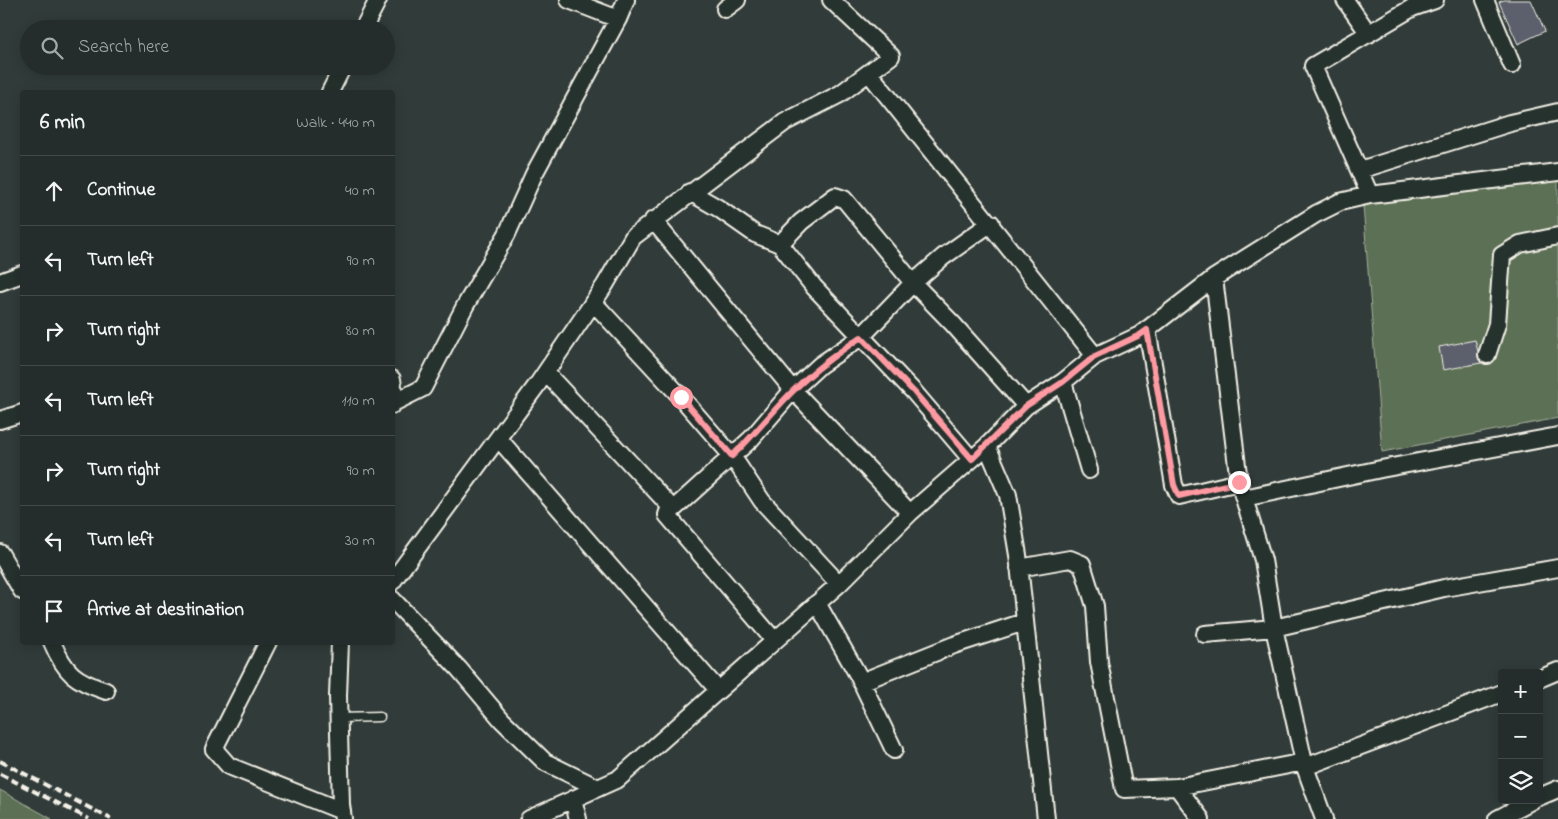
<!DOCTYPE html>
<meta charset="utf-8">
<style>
body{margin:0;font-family:"Indie Flower",sans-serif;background:#313938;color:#f1f3f6}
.controls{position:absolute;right:15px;bottom:15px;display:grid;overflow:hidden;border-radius:5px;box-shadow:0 2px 12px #0003}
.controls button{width:45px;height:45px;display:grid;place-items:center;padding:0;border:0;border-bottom:1px solid #424948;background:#252d2c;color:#f1f3f6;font:25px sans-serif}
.stop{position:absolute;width:15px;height:15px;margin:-11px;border:4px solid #ff9aa2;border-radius:50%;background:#fff}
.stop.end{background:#ff9aa2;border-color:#fff;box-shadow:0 1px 5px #0008}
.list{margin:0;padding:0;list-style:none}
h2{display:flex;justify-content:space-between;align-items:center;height:65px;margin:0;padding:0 20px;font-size:21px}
h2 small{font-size:16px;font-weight:400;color:#a3a8a9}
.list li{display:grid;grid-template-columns:32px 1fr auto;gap:15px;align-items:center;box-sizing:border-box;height:70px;padding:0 20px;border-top:1px solid #424948}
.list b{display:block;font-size:19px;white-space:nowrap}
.list em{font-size:16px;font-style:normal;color:#a3a8a9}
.icon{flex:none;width:28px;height:28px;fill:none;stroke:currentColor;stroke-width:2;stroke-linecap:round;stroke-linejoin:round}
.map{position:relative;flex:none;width:1558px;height:819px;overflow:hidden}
.search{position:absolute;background:#252d2c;box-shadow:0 2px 12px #0003;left:20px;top:20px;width:375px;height:55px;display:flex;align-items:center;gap:12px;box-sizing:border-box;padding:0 18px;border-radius:28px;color:#a3a8a9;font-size:19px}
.panel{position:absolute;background:#252d2c;box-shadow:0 2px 12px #0003;left:20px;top:90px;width:375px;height:555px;border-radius:5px}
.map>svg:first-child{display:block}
.green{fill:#5b7054;stroke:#a8b09e}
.building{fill:#5b5f6c;stroke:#f4f1e8}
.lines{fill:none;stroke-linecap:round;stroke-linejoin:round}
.lane-casing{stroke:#f4f1e8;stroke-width:11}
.street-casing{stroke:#f4f1e8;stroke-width:20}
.lane{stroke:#26332d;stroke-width:8}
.street{stroke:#26332d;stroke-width:16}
.rail{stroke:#f4f1e8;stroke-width:4;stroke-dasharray:8 4;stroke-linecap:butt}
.route{stroke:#ff9aa2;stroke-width:6}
</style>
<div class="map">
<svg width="1558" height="819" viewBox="0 0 1558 819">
<rect width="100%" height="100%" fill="#313c3a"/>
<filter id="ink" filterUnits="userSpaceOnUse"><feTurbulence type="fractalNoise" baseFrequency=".02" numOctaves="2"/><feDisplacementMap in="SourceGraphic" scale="10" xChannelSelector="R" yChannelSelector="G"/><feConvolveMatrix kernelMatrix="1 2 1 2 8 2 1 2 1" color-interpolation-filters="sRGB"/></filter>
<g filter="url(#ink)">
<!-- green -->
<path class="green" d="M1558,178v240l-176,34 -19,-247z
M0,790l52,29h-52z"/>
<!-- building -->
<path class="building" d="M1504,0h27l14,31 -27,13 -19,-42z
M1475,340l6,23 -38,7 -4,-23z"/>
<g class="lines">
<defs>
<path id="lane" d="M338,718l42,-1"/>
<path id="street" d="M569,0l49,19
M1345,0l24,34
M1485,0l27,65
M725,9l12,-9
M363,29l15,-29
M869,73l226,283
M330,92l13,-26
M1360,170l150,-47 48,-11
M690,192l28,16 37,26 25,10 34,43 100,105 57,67
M1370,195l-57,-129 99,-58 23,-8
M653,220l140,170 117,123
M780,244l21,-22 34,-26 9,3 69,84 40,41 73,82
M1214,278l25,204 24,78 11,68 31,139 19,52
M0,282l22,-8
M593,302l88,95 51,59 30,45 77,83
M1147,329l27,156 5,11 60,-14
M1487,355l10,-31 5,-69 18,-11 38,-8
M546,373l124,133 -3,9
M392,379l2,15 -2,11
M1063,382l26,88
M393,403l30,-15 42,-82 42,-72 27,-60 84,-155 8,-19
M0,420l22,-7
M498,438l220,252
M987,446l21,49 10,60 28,264
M1244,498l137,-29 177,-33
M667,515l84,-76 42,-49 27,-25 41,-28 52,-54 30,-26 48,-34
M667,515l107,125
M0,553l22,38
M1019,568l51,-9 12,5 13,42 4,56 25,127 53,-2 127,-25
M392,582l145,-197 68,-100 28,-48 152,-115 55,-28 51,-38 -60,-56
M392,599l67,70 43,51 43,42 53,26
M817,603l41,72 36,75
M1205,634l69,-6 170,-40 114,-20
M52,642c13,31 23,39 54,49
M268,642l-54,107 15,17 113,45
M340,642l-2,54 3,109 2,14
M1539,679l19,-8
M861,682l93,-37 70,-23
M1305,767l197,-74
M1177,787l24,32
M1539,797l19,-8
M573,799l5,20
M529,819l89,-40 221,-195 71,-71 77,-67 39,-40 37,-24 32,-26 45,-21 74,-57 102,-64 24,-12 30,-7 188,-23
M1497,819l36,-19"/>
</defs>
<!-- lane casing -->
<use href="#lane" class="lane-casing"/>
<!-- street casing -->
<use href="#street" class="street-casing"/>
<!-- lane -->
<use href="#lane" class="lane"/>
<!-- street -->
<use href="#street" class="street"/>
<!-- rail -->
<path class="rail" d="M0,761l111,58
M0,774l89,45"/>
</g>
</g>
<g class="lines" filter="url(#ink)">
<!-- route -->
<path class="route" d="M681,397l51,59c23,-21 41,-46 63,-67 20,-20 43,-36 66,-52l53,55 58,67 54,-53 37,-24 32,-26 45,-21 7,-5 27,155 5,11 60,-14"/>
</g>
</svg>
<div class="controls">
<button>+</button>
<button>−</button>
<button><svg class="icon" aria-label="layers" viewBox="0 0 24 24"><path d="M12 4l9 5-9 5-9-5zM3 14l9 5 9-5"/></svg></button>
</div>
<div class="stop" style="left:681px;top:397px"></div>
<div class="stop end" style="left:1239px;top:482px"></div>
<div class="search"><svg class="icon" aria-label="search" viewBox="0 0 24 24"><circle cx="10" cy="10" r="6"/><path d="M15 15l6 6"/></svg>Search here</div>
<section class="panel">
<h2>6 min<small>Walk · 440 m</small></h2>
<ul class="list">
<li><svg class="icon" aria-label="ahead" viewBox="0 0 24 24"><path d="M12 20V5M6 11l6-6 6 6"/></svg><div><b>Continue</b></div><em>40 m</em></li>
<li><svg class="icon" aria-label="left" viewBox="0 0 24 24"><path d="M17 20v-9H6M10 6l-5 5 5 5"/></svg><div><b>Turn left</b></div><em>90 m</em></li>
<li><svg class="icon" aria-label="right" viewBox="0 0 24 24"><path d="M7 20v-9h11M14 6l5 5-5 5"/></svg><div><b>Turn right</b></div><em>80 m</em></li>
<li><svg class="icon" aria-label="left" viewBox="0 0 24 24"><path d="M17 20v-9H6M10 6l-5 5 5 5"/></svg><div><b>Turn left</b></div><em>110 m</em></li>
<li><svg class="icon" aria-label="right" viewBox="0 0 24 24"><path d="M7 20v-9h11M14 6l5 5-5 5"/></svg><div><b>Turn right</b></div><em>90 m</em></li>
<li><svg class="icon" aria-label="left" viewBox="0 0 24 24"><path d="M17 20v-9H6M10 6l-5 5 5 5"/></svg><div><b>Turn left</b></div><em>30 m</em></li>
<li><svg class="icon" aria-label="arrive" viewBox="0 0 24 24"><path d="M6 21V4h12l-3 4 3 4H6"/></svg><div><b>Arrive at destination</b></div></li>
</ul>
</section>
</div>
